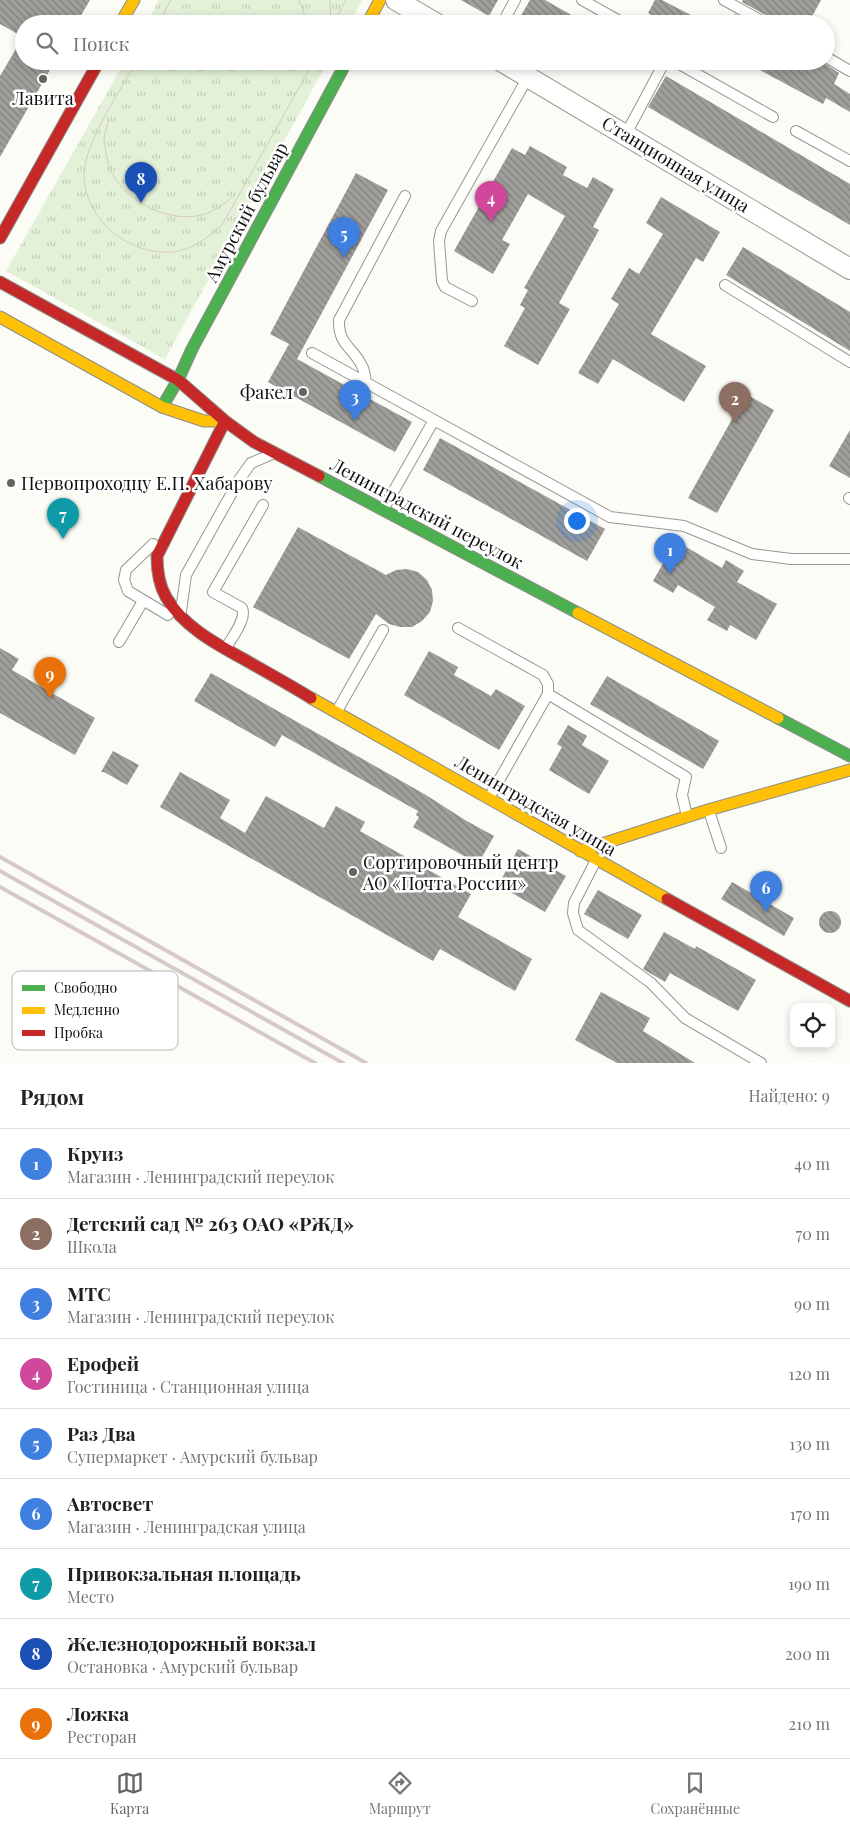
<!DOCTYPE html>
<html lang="ru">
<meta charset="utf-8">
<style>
body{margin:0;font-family:"Playfair Display",serif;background:#f2f2f2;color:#202124}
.controls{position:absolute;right:15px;bottom:15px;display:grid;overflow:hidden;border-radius:10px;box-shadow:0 2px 8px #0003}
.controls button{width:45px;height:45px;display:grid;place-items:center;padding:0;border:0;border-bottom:1px solid #e0e0e0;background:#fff;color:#202124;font:25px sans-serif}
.you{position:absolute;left:576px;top:520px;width:18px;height:18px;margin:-12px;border:4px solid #fff;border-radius:50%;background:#1a73e8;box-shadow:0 0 0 8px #1a73e833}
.badge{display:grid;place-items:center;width:32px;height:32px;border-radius:50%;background:#636360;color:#fff;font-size:16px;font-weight:700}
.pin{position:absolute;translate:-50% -41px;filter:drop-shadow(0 1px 2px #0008)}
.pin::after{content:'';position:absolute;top:26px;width:18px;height:15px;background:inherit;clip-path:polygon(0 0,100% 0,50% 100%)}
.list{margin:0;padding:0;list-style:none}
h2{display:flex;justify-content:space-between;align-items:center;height:65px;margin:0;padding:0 20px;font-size:21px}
h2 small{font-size:16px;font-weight:400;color:#757577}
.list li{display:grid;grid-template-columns:32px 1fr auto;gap:15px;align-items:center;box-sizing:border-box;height:70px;padding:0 20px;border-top:1px solid #e0e0e0}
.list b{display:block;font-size:19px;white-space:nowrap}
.list p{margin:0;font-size:16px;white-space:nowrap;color:#757577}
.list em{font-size:16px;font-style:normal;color:#757577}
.icon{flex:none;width:28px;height:28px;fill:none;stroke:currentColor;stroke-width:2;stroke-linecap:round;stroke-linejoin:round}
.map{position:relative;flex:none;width:850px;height:1063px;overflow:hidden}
.search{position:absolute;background:#fff;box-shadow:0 2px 8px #0003;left:15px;right:15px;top:15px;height:55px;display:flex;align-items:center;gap:12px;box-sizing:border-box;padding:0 18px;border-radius:28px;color:#757577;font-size:19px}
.sheet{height:695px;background:#fff}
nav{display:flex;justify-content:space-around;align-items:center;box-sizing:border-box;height:70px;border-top:1px solid #e0e0e0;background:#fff;font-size:14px;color:#757577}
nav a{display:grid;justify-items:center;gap:2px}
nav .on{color:#636360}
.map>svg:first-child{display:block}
.park{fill:url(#park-tufts)}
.building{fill:url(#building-back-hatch)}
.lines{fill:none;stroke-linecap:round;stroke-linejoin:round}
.lane-casing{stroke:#969694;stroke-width:12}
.street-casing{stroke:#969694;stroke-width:22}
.fast-casing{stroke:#8d8d8a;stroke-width:13}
.slow-casing{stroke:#8d8d8a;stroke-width:13}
.jam-casing{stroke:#8d8d8a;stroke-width:13}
.lane{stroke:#fffffe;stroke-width:10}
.street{stroke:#fffffe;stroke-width:20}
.fast{stroke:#4caf50;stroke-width:11}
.slow{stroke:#ffc107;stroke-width:11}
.jam{stroke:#c62828;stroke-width:11}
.tram{stroke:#d7c9c6;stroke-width:1}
.rail{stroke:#d7c9c6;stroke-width:4}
.poi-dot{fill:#636360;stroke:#fff;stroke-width:2}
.labels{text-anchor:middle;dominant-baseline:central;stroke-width:5;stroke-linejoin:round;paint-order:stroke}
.poi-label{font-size:18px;fill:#101010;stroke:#fff;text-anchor:start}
.street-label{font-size:18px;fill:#101010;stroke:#fff}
.key{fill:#fff;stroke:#b7b7b7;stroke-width:1}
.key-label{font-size:14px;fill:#101010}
</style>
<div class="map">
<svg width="850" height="1063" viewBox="0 0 850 1063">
<defs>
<pattern id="park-tufts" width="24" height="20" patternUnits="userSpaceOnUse" patternTransform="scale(1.25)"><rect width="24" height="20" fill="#e2f1d7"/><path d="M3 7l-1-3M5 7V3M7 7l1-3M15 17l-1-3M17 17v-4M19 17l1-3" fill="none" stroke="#c1ceb8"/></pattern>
<pattern id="building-back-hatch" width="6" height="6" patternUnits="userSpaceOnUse" patternTransform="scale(1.25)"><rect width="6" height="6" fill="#a09f9b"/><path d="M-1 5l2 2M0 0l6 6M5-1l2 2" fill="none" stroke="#81807d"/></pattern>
</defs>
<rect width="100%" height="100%" fill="#fcfcf6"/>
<!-- park -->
<path class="park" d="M159,0h203l-13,24h-203z
M125,61h203l-163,298 -159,-88z"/>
<!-- building -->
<path class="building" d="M0,0h90l-14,24h-52v37h31l-55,96v-81l23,-39 -23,-13z
M461,0h37l-9,16z
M530,0h15l42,24h-71z
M655,0h7l46,24h-40l-20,-11z
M743,0h78l-13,24h-34l-3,-6 -29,-16z
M735,14l17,10h-22z
M743,61h78l18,12 -5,11 16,10v18l-24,-14 -3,6z
M666,76l184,108v41l-202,-118z
M530,146l37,21 -4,8 24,13 6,-11 21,12 -21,38 6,3 -40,73 11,6 -32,56 -34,-19 21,-38 -5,-3 8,-15 -4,-2 41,-72 -37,-22 -26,46 8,4 -17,30 -39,-23 58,-103 13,7z
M356,173l32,17 -91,169 115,63 -17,30 -127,-70 21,-38 -19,-10z
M661,197l59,35 -17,30 -7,-4 -45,76 55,32 -22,36 -71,-43 -15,25 -20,-11 41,-69 -8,-5 18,-31 10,6 24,-40 -17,-11z
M743,247l107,65v39l-124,-76z
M746,394l28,16 -57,103 -29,-15z
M850,430v48l-21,-12z
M440,438l165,91 -18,32 -164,-91z
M298,527l88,48 10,-5 11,-1 11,3 9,8 5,10 1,11 -3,11 -8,9 -10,6h-12l-11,-3 -13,-10 -27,45 -96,-52z
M676,541l46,27 4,-8 18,11 -7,11 40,22 -21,36 -26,-15 -3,6 -20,-11 8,-13 -37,-22 -5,8 -20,-12z
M0,648l19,11 -7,11 83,48 -20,37 -75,-42z
M429,651l29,16 -4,8 37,21 5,-7 29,17 -26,44 -95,-55z
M211,673l215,122 39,25 29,16 -16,28 -65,-37 6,-10 -3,-2 2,-4 -136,-76 -7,12 -81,-46z
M607,676l112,65 -16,28 -113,-65z
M568,725l19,11 -5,9 27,16 -20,33 -40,-24 13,-23 -5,-3z
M113,751l26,14 -12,20 -23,-13h-3z
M180,772l50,28 -10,18 25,15 21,-37 58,32 12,-22 29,16 -5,9 111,63 -13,23 74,42 -17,32 -75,-42 -7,12 -273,-154z
M518,849l48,27 -21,36 -47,-27z
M732,882l62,36 -10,18 -63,-37z
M598,890l44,25 -14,24 -44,-25z
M819 922a11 11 0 1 1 22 0a11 11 0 1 1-22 0Z
M664,932l31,17 1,-3 60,34 -18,31 -68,-38 -5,9 -22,-13z
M601,992l49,26 -7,13 52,32h-78l-42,-23z"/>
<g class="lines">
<defs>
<path id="lane" d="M582,0l43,24
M724,0l43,24
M502,24l13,-24
M826,57l24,14
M674,61l99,56
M796,131l54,30
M626,134l39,-73
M725,285l125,77
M472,301l-27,-14 -3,-6 -3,-40 2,-10 87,-154
M312,353l122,67
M366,383c-1,-5 -1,-12 -4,-17 -9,-19 -24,-21 -23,-46l66,-124
M849,498l1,1
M384,508l50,-88 176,97 74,9 68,28 39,5h59
M153,544l-27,26 -2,10 4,11 40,24
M181,611l5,-36 53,-95 12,-17 19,-8
M458,628l85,47 5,9v10
M119,642l24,-41
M226,648c6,-11 21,-29 16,-40l-29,-16 50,-87
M337,711l46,-81
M489,798l59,-104 138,83 -4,18 5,21
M709,811l12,37
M596,860l-22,43 -1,10 5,17 73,53 34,35 76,45"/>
<path id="street" d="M396,0l41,24
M501,61l349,208"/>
<path id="fast" d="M162,407l16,-27 14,-31 155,-288
M319,476l259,137
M778,718l72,38"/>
<path id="slow" d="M120,24l14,-24
M367,24l13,-24
M0,317l162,90 42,14h21
M578,613l200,105
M311,698l356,201
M580,851l128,-41 142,-40"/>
<path id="jam" d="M0,238l99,-177
M0,282l178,98 47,41 29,21 65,34
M225,421l-68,135c0,14 2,29 9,41 17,30 52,48 81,64 21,12 43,24 64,37
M667,899l183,102"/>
</defs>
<!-- lane casing -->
<use href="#lane" class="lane-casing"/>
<!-- street casing -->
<use href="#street" class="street-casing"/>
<!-- fast casing -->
<use href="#fast" class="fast-casing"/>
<!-- slow casing -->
<use href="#slow" class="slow-casing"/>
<!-- jam casing -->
<use href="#jam" class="jam-casing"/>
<!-- lane -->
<use href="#lane" class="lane"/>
<!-- street -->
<use href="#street" class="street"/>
<!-- fast -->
<use href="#fast" class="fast"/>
<!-- slow -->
<use href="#slow" class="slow"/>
<!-- jam -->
<use href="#jam" class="jam"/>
<!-- tram -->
<path class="tram" d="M299,0l9,24
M330,0l1,24
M158,24l13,-24
M333,24l13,-24
M137,61c-16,28 -55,86 -53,116 2,44 46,79 89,75 21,-3 34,-14 49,-27l92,-164
M109,119c-1,6 -4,13 -5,19 0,6 4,28 7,33 15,31 57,52 91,44 12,-3 23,-11 32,-20"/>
<!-- rail -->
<path class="rail" d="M0,857l366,206
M0,871l343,192
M0,887l315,176"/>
</g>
<!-- markers -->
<g class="poi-dot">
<circle cx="43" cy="79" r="5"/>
<circle cx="303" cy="392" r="5"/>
<circle cx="11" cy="483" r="5"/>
<circle cx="353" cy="872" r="5"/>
</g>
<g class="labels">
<!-- poi labels -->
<g class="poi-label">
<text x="43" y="98" text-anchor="middle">Лавита</text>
<text x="293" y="392" text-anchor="end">Факел</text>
<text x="21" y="483">Первопроходцу Е.П. Хабарову</text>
<text x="363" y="862">Сортировочный центр<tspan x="363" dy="21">АО «Почта России»</tspan></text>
</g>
<!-- street labels -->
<g class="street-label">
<text transform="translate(676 164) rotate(31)">Станционная улица</text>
<text transform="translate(246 212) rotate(-62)">Амурский бульвар</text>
<text transform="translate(427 513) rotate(28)">Ленинградский переулок</text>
<text transform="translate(536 805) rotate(30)">Ленинградская улица</text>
</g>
</g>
<!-- legend -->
<rect x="12" y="971" width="166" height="79" rx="8" class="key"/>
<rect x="22" y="985" width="23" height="6" fill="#4caf50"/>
<rect x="22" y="1007" width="23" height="7" fill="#ffc107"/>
<rect x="22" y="1030" width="23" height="6" fill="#c62828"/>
<g class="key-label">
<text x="54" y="993">Свободно</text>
<text x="54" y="1015">Медленно</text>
<text x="54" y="1038">Пробка</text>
</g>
</svg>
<div class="controls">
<button><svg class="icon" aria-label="locate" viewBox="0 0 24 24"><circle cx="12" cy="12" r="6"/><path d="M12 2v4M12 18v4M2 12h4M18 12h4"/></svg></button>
</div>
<div class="you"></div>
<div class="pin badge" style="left:670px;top:574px;background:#3f7fe0">1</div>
<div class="pin badge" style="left:735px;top:423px;background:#8d6e63">2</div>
<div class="pin badge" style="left:355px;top:421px;background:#3f7fe0">3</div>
<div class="pin badge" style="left:491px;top:222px;background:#d1479c">4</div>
<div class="pin badge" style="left:344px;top:258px;background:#3f7fe0">5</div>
<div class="pin badge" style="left:766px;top:912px;background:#3f7fe0">6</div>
<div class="pin badge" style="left:63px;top:539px;background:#0f9aa8">7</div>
<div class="pin badge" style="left:141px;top:203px;background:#1a4fb4">8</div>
<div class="pin badge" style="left:50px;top:698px;background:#e8710a">9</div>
<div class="search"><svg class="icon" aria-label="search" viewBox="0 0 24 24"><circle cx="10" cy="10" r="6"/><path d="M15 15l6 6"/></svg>Поиск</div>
</div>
<section class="sheet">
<h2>Рядом<small>Найдено: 9</small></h2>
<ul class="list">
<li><span class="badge" style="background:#3f7fe0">1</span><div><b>Круиз</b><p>Магазин · Ленинградский переулок</p></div><em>40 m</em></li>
<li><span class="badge" style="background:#8d6e63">2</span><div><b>Детский сад № 263 ОАО «РЖД»</b><p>Школа</p></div><em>70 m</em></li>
<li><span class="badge" style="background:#3f7fe0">3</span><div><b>МТС</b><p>Магазин · Ленинградский переулок</p></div><em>90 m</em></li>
<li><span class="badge" style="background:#d1479c">4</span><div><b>Ерофей</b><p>Гостиница · Станционная улица</p></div><em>120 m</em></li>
<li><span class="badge" style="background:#3f7fe0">5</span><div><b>Раз Два</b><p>Супермаркет · Амурский бульвар</p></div><em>130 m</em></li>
<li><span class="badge" style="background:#3f7fe0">6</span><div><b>Автосвет</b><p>Магазин · Ленинградская улица</p></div><em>170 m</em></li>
<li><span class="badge" style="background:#0f9aa8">7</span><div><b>Привокзальная площадь</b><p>Место</p></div><em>190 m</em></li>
<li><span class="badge" style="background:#1a4fb4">8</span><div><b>Железнодорожный вокзал</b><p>Остановка · Амурский бульвар</p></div><em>200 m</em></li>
<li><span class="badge" style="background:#e8710a">9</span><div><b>Ложка</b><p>Ресторан</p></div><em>210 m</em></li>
</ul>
</section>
<nav>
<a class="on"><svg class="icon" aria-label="map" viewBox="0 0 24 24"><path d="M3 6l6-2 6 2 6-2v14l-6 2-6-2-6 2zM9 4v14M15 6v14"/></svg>Карта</a>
<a><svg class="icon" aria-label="directions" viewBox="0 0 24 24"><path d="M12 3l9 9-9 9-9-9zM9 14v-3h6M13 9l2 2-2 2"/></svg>Маршрут</a>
<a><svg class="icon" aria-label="saved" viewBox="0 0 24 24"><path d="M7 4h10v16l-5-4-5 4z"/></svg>Сохранённые</a>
</nav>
